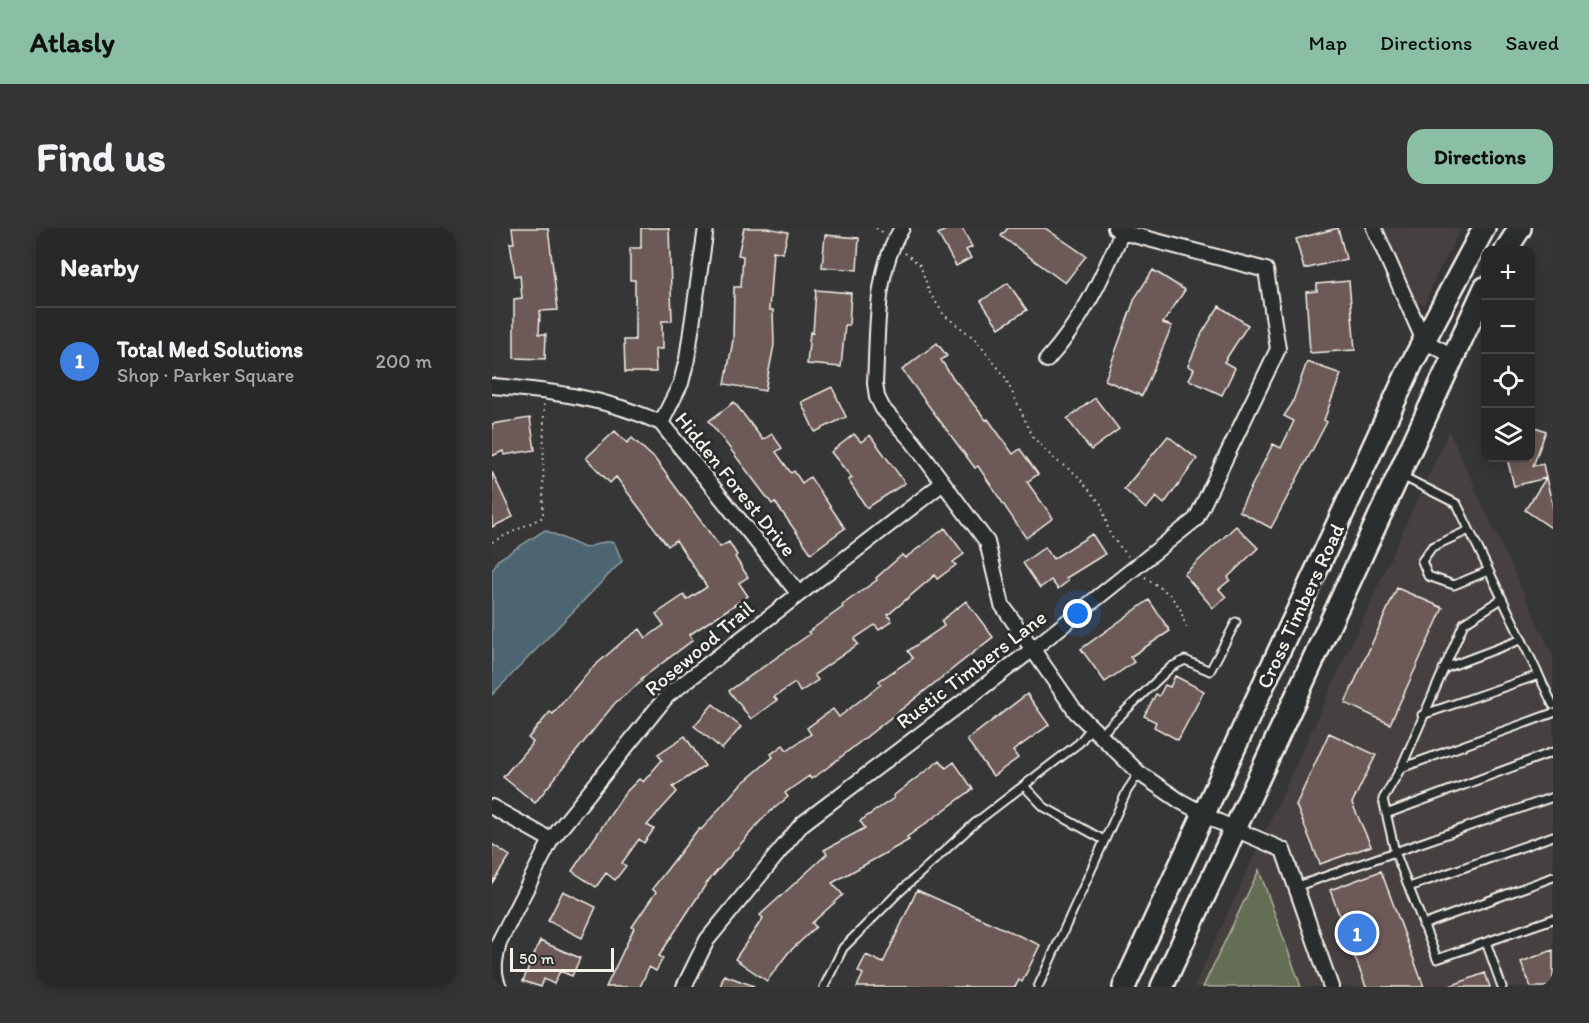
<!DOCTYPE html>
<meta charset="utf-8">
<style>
body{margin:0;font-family:Itim,sans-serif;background:#353435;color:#f1f3f6}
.controls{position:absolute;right:18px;top:18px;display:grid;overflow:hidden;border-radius:12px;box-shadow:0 3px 15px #0003}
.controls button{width:54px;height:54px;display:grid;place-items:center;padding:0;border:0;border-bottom:2px solid #454446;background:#292829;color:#f1f3f6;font:30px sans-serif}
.scale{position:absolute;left:18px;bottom:15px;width:104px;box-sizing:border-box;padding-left:6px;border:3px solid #f4f1e8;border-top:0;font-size:16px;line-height:21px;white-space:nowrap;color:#f4f1e8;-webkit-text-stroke:4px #2a2d2e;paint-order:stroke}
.you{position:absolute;left:586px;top:386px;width:21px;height:21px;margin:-15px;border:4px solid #fff;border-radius:50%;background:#1a73e8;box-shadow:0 0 0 9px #1a73e833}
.badge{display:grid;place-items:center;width:39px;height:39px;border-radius:50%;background:#8abfa5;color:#fff;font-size:20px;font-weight:700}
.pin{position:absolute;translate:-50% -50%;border:3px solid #fff;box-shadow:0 2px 6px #0006}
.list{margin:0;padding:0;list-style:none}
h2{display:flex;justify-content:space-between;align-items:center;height:78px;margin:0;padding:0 24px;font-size:26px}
h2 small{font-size:20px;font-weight:400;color:#a5a6a8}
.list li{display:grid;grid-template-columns:39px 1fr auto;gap:18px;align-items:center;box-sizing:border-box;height:108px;padding:0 24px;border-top:2px solid #454446}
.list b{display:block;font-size:22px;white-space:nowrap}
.list p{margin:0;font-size:20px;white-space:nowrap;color:#a5a6a8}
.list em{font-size:20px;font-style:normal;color:#a5a6a8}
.icon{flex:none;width:33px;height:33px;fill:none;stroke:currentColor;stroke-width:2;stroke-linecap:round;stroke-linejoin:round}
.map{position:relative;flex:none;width:1061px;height:759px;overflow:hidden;border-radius:18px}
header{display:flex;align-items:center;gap:36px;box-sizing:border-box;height:84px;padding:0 30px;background:#8abfa5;color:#111}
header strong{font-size:28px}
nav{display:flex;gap:33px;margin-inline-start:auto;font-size:21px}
.intro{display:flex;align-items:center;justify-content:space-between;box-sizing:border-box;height:144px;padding:0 36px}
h1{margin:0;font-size:42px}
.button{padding:15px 27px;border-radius:18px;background:#8abfa5;color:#111;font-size:21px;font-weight:700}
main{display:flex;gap:36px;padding:0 36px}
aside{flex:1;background:#292829;border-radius:18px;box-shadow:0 3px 15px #0003}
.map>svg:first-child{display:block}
.built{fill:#474141}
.green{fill:#646e55;stroke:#acb09e;stroke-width:1.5}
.water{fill:#4e6572;stroke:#909da1;stroke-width:1.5}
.building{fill:#6d5a59;stroke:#f4f1e8;stroke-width:1.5}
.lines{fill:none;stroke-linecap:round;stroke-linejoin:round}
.lane-casing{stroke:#f4f1e8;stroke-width:11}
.street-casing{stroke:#f4f1e8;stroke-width:18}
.primary-casing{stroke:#f4f1e8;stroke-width:26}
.path{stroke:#f4f1e8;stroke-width:2;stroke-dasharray:1.5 4.5;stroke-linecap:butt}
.lane{stroke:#2a2d2e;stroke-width:7}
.street{stroke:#2a2d2e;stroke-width:14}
.primary{stroke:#2a2d2e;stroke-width:21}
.labels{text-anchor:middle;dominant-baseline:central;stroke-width:6;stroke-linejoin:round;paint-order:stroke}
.street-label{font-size:21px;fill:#f4f1e8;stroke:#2a2d2e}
</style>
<header>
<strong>Atlasly</strong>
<nav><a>Map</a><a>Directions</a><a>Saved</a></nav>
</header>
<div class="intro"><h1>Find us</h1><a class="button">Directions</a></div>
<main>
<aside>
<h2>Nearby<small></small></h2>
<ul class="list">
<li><span class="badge" style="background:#3f7fe0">1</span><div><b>Total Med Solutions</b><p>Shop · Parker Square</p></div><em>200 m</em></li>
</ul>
</aside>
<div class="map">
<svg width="1061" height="759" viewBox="0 0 1061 759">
<rect width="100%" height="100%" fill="#373637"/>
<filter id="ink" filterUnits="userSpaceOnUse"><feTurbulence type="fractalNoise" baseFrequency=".0167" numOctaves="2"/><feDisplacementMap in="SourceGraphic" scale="12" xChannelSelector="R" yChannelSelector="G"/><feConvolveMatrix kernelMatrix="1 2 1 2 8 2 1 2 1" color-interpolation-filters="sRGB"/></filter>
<g filter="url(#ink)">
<!-- built -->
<path class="built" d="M887,0h83l-28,51 -9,26 -12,-5z
M957,203l104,226v330h-359z"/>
<!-- green -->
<path class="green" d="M767,642l42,117h-98z"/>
<!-- water -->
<path class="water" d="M53,302l40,18 19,-6h10l8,19 -130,134v-124l6,-11z"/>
<!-- building -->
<path class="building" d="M20,0h36l10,82 -18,1 -1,23h7l-1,25 -31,-1v-59l8,-1 -2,-23 -5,1 -5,-33h4z
M149,0h28l3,93h-10v28h-7l1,23h-31l-1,-32h11v-60h-5v-32h11z
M252,0h23l21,4 -5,21 -10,-2 -4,59h4l1,35 -9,46 -40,-7 8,-44 1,-53h7l2,-31 -5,-1z
M457,0h13l10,19 -6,3 5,8 -15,8 -18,-32z
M516,0h37l41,28 -21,27 -64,-47z
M846,0l8,31 -42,10 -8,-30z
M333,7l34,3 -2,32 -35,-3z
M661,42l32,20 -22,33 9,3 -30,70 -37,-16 30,-82z
M857,53l6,69 -45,3 -4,-61 11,-1v-7z
M516,55l19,27 -28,18 -18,-27z
M324,62l35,3 -2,32h-4l-4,42 -34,-3 3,-32 3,1z
M727,78l29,19 -24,37 11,6 -13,27 -33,-15 5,-11 -6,-3 14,-33z
M445,115l10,13 -6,4 9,14 36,46 2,-1 25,35 7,-5 18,25 -11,8 26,36 -27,20 -48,-72 -3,2 -73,-98z
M815,134l34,12 -17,46 3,2 -56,106 -32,-17 34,-67 8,4 13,-27 -10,-5 8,-12z
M340,159l14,30 -31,15 -14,-30z
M603,170l24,31 -28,21 -24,-31z
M242,174l29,38 9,-6 10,14 -6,4 15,21 3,-2 8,12 8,-6 35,51 -34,25 -36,-51 -3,2 -63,-83z
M38,190l5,32 -31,5 -1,-4 -11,5v-32z
M1038,197l16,6 -13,35 10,-2 3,14 -32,8 -7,-28h23z
M123,203l12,12 5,-5 23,21 65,88 9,-5 8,13 -2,2 13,20 -9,6 9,13 -59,39 4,5 -52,39 1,2 -27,22 -80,100 -32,-26 30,-35 -5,-4 22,-26 3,2 37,-44 33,-29 17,-12 6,9 18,-13 -8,-11 28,-19 3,5 20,-13 -31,-47 -8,6 -52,-69 -6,6 -24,-25z
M362,206l7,8 9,-7 35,48 -38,25 -19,-28 4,-2 -21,-26z
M676,208l29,23 -33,45 -8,-7 -10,12 -22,-20z
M0,244l21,45 -21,10z
M1054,250l7,29v22l-28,-19z
M744,298l22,22 -30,29 2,3 -11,9 7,8 -13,11 -29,-34z
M453,300l19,26 -11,8 3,3 -19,14 -2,-4 -47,40 4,6 -13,9 -4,-5 -21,14 4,5 -44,31 4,5 -18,12 -5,-9 -21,14 3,3 -26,19 -22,-28 81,-57 -2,-2 35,-25 -1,-2 35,-25 -1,-2 26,-23 3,3z
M600,306l13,20 -39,24 2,3 -10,8 -7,-9 -11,8 -17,-25 22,-16 8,12z
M905,360l46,20 -53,116 -45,-21z
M657,372l21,31 -40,26 4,5 -29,20 -24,-33z
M474,373l27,36 -170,134 -12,8 -2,-3 -24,17 3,4 -24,20 -58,67 -47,72 4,2 -7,13 -7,-4 -9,20h-34l28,-59 -2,-1 24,-35 -4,-3 47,-61 2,2 38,-44 34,-29 -2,-3 12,-9 4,5 24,-16 -4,-6 26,-19 6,8 42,-33 -2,-3 34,-23 -5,-7 36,-25 -3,-5z
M683,448l29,15 -26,49 -24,-13 2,-5 -12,-6 12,-22 3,2 6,-11 5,2z
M535,466l22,31 -36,26 5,7 -25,18 -26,-36z
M221,476l28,23 -19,22 -28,-23z
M837,505l47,22 -24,48 19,43 -51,18 -24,-59z
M193,508l20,30 -32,21 4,5 -30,33 7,4 -10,14 -5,-4 -17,24 4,3 -11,14 -9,-7 -10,14 -24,-16 53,-78 14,-14 4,3 19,-22 -4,-6z
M448,532l6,8 8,-6 19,27 -66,48 2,3 -77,43 11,12 -31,28 4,4 -28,26 -21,28 -32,-22 28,-41 -3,-3 67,-61 -3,-4 41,-22 -5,-7 34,-23 -1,-2z
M0,616l18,12 -18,27z
M889,643l43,116h-58l-36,-97z
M425,662l123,55 -18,37 -3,-2 -4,7h-158l6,-13 -5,-3 8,-16 17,8z
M71,663l33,16 -14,31 -34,-17z
M48,713l40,17 -8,18 -12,-5 -6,13 -10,-5 -3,8 -18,-6z
M1061,722v37h-22l-10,-25z
M993,745l5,14h-40v-1z
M232,747l30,11 -1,1h-33z"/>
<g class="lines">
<defs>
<path id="lane" d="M910,248l55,28 96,201
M977,302l-37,17 -10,14 6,15 26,9 34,-14
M1008,372l-36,23 -63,145 -18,31 12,53 158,-55
M951,441l77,-29
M930,487l117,-40
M607,508l72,-69 14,-7 25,11 26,-49
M909,540l152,-55
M532,558l20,21 60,33
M894,586l167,-62
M803,659l100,-35 42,107 116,-40
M917,659l144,-51
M931,697l130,-48
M994,714l16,45
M332,759l19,-39 52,-52 80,-73 104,-80 12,-15
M546,759l89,-196 12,-18"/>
<path id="street" d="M410,0c-28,44 -24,105 -27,155l2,14 6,12 30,33 74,100 15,63 74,107 63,61 41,28 39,21 64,28 48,137
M882,0l50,113 31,16
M555,132c35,-39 54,-80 75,-128
M0,158c59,5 115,12 169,37l138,171
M169,195l20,-40 6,-24 19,-131
M0,579l59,33
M7,759c-7,-15 -4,-29 0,-45l52,-102 116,-144 276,-213
M192,759l23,-47 95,-116 231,-175 163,-130 82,-170 -12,-79 -144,-38 -7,-4"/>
<path id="primary" d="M1014,22l14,-22
M632,759l287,-622 73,-137
M670,759l323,-699"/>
</defs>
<!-- lane casing -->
<use href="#lane" class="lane-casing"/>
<!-- street casing -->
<use href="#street" class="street-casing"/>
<!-- primary casing -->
<use href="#primary" class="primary-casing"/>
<!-- path -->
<path class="path" d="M384,0l8,5
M413,25l15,12 10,28 14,22 30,23 30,37 29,62 21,22 22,15 25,30 9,31 18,21
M0,314l51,-25 1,-112
M653,349l24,17 11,14 6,19"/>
<!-- lane -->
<use href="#lane" class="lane"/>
<!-- street -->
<use href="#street" class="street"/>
<!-- primary -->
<use href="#primary" class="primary"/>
</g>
</g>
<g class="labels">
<!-- street labels -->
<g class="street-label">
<text transform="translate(244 256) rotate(51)">Hidden Forest Drive</text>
<text transform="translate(808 378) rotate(-65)">Cross Timbers Road</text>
<text transform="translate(207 420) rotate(-40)">Rosewood Trail</text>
<text transform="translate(479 441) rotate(-37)">Rustic Timbers Lane</text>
</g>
</g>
</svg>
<div class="controls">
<button>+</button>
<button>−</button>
<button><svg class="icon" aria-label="locate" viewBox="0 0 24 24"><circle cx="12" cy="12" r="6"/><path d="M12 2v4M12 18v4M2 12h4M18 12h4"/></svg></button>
<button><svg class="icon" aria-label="layers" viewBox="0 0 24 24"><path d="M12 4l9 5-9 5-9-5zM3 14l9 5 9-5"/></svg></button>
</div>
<div class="scale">50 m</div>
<div class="you"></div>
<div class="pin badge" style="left:865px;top:705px;background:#3f7fe0">1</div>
</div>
</main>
